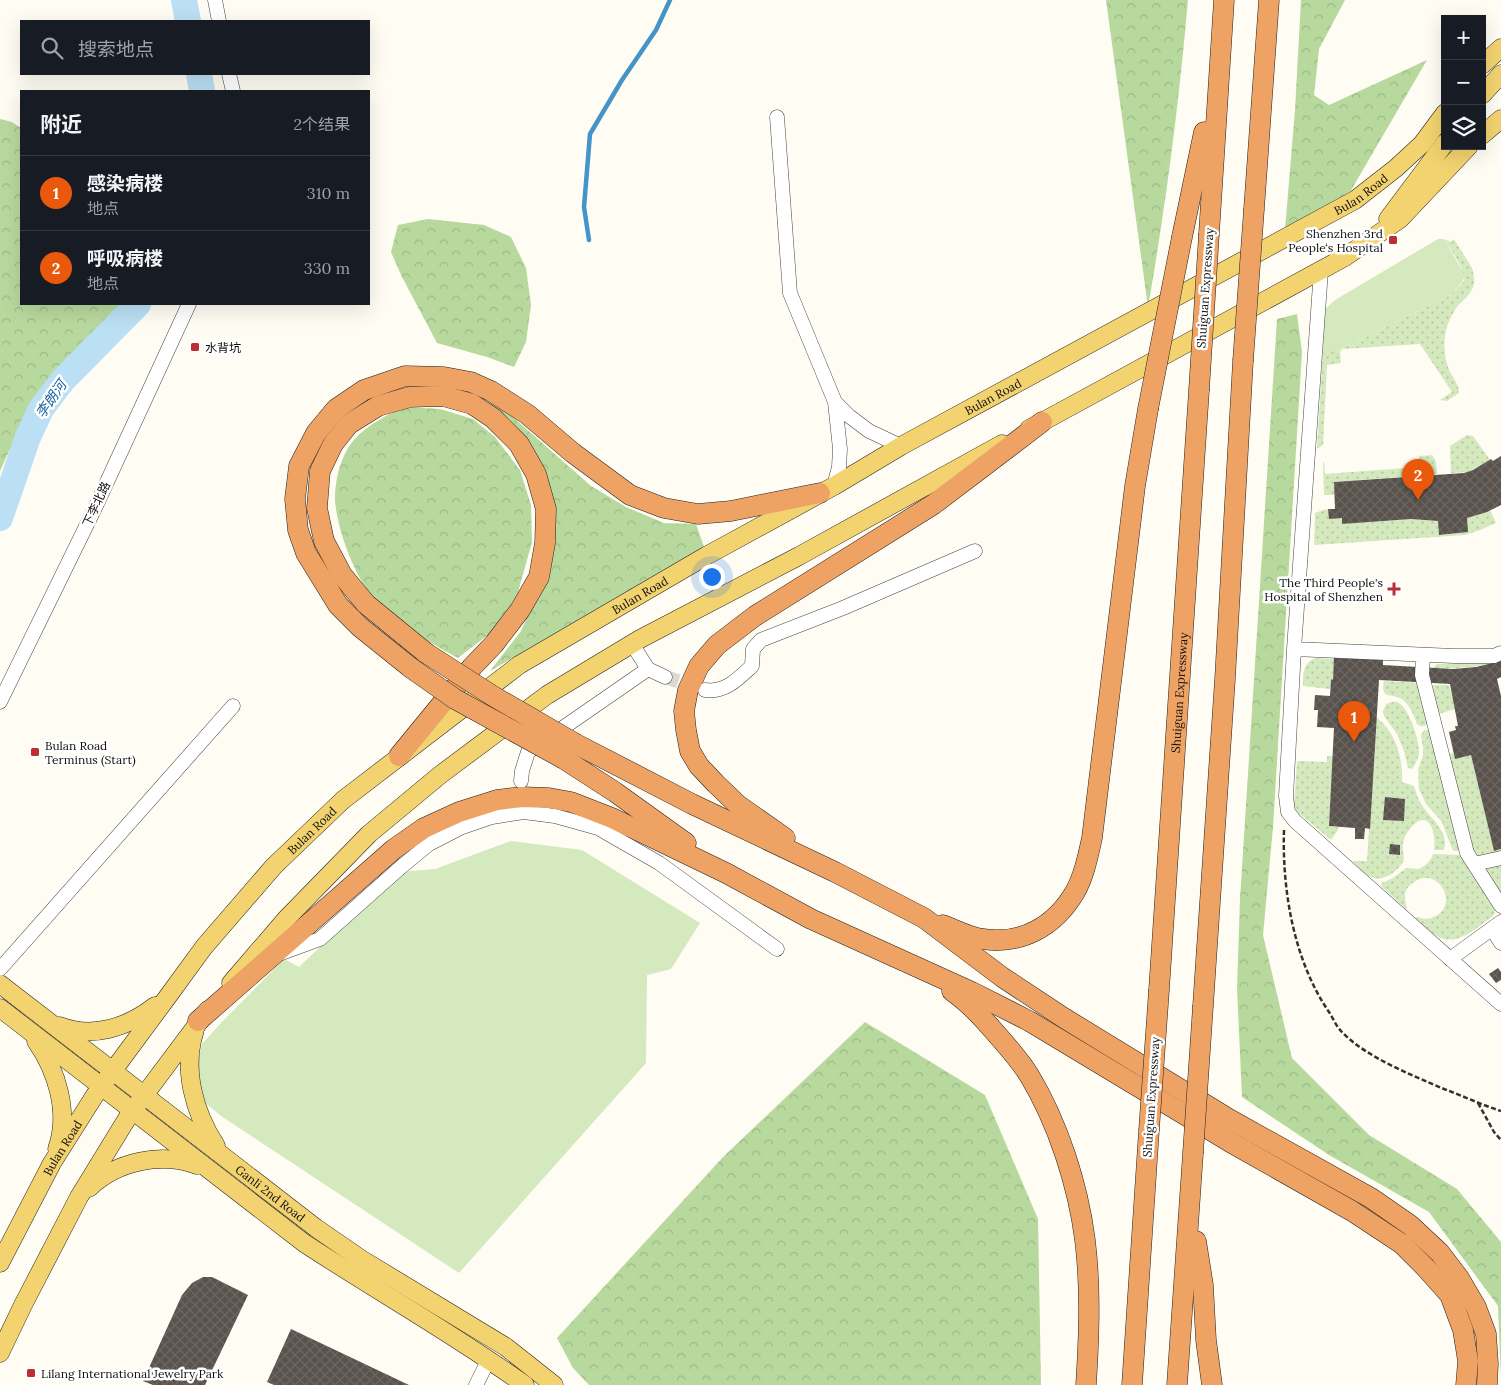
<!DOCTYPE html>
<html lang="zh">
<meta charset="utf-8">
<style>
body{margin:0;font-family:Lora,"Noto Sans SC",serif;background:#20242c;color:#f1f3f6}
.controls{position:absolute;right:15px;top:15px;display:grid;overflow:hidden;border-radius:0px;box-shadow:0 5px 20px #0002}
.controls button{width:45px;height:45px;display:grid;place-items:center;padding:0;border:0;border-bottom:1px solid #363941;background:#171b24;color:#f1f3f6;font:25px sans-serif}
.you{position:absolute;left:711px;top:576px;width:18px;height:18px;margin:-12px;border:4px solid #fff;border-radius:50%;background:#1a73e8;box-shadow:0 0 0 8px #1a73e833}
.badge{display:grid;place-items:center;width:32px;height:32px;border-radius:50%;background:#ea580c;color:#fff;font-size:16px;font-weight:700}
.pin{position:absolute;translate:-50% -41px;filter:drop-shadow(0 1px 2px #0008)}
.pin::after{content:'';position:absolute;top:26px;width:18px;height:15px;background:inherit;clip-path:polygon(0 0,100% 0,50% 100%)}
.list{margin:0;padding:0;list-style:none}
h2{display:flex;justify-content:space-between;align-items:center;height:65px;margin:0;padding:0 20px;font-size:21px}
h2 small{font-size:16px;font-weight:400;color:#9ea1a6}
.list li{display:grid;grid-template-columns:32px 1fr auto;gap:15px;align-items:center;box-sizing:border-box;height:75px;padding:0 20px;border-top:1px solid #363941}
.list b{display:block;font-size:19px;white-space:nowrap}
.list p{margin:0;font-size:16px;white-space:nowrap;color:#9ea1a6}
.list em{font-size:16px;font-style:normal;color:#9ea1a6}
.icon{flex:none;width:28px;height:28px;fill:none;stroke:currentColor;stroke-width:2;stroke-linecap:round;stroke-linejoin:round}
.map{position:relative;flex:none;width:1501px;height:1385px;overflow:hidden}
.search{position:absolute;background:#171b24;box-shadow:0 5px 20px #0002;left:20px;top:20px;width:350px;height:55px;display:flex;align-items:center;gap:12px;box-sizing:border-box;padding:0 18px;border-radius:0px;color:#9ea1a6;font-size:19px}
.panel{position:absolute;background:#171b24;box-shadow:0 5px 20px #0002;left:20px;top:90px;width:350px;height:215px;border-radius:0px}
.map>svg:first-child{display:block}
.grass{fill:#d4e9be}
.forest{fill:url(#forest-crowns)}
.park{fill:url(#park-dots)}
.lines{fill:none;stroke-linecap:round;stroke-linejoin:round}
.stream{stroke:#4494c8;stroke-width:4.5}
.river{stroke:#bbdff4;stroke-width:26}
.building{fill:url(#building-cross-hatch)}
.minor-tunnel{stroke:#dbd9d2;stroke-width:14;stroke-dasharray:14 7;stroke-linecap:butt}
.minor-casing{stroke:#434343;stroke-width:15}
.major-casing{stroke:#212121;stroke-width:19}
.highway-casing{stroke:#212121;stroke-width:21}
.path{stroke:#323232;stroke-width:2.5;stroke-dasharray:5 2.5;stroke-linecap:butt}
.minor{stroke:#fff;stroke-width:14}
.major{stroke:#f3d370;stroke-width:18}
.highway{stroke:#eea263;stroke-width:20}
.highway-bridge-casing{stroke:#212121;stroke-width:21;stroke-linecap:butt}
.highway-bridge{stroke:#eea263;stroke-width:20}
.poi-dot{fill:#bc2d34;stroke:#fff;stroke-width:2}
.labels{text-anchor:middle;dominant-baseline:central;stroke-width:5;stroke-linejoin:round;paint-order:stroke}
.street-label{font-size:12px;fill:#101010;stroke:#fff}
.poi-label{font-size:12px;fill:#101010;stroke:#fff;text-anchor:start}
.water-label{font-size:14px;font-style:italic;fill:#1d669f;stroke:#fff}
</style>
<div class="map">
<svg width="1501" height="1385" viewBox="0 0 1501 1385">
<defs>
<pattern id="forest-crowns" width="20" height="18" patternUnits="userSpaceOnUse" patternTransform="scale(1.25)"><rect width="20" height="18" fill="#b8d99e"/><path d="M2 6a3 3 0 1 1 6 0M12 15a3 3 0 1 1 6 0" fill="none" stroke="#9db987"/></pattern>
<pattern id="park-dots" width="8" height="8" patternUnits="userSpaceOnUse" patternTransform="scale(1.25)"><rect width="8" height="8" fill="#d4e9be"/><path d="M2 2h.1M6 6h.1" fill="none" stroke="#b5c7a2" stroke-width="1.8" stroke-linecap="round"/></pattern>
<pattern id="building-cross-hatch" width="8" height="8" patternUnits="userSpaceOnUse" patternTransform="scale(1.25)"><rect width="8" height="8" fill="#59524d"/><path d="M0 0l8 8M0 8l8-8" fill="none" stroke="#6c6662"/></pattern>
</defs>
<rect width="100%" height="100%" fill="#fffcf4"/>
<!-- grass -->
<path class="grass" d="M1438,239h6l21,36c-2,9 -8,13 -15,20l-113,56h-14l1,-41 11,-10z
M511,841l71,9 118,73 -29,46 -24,6 -1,88 -187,210 -238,-157 -19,-16 -8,-22 8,-34 19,-21 63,-64 15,8 100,-95 36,-3z"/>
<!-- forest -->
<path class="forest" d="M1106,0h82c-9,103 -22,205 -40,307z
M1301,0h44l-26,49 -5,46 15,10 98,-45 -77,132 -65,37 10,-119z
M0,119l12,3 9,6v176h100l-87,93 -34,74z
M428,219l56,6 27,12 15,31 5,37 -5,37 -12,25 -27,-10 -50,-14 -35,-66 -11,-25 7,-27z
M1297,314l5,38 -29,475 -10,108 29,123 77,77 88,54 44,53v137l-3,-73 -69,-94 -100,-57 -87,-58 -5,-109 3,-89 37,-580z
M490,403l16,8 85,75 35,21 38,16 32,1 8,23 -214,124 31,-40 19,-43 11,-40 -38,-124z
M404,407l36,2 33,10 22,18 25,33 11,35 1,37 -14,50 -20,35 -40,31c-32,-17 -65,-37 -88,-65 -17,-20 -35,-70 -35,-96 0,-18 6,-42 18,-56 14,-16 32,-25 51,-34z
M865,1022l120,73 53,124 3,166h-452l-16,-17 -16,-30 167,-182z"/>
<!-- park -->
<path class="park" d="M1444,239l7,3 3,-3 18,29c1,4 3,10 2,15 -1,10 -12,18 -18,25 -4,7 -8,14 -10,22 -3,14 -2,28 4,42 4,7 9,13 9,21l-12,8 -7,-1 12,-8 -32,-48 -78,5 -2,3 1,11 -14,2 -4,80 -3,2 -3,1 6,-97h14l113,-56c4,-4 11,-9 14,-14 3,-9 -15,-34 -20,-42z
M1467,435l6,1 17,24 -22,12 -17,1 -1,-27z
M1432,455l4,6 1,13 -103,8 1,13h-11l-1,-32 1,-1 1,12 94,-7v-11z
M1328,509l14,9 1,6 68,-5 27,2 2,14 27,-3v-14l23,-8 6,13 -16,7 -15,5 -151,10 1,-32 8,-3z
M1316,658l18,1 -1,21h-2l-1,9 -27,-3c0,-12 0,-24 13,-28z
M1475,662h25c-24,5 -42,7 -67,6l4,-4 30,-1z
M1384,681l35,2 9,41c-4,3 -7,3 -11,0 -3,-9 -7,-18 -14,-24 -10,-8 -23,2 -19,-19z
M1433,685h16l7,24 -18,5 -5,-21z
M1392,702c2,0 5,-1 7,1 10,6 20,36 20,48 0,6 -3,13 -7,18l-4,-1 -4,-17 -7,-17 -13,-18 -1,-5 3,-7z
M1376,717c20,15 27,41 26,65l12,4c2,7 4,13 8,19 8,13 28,27 22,45h-10c3,-17 -6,-44 -24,-21 -5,6 -8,13 -7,21 0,5 2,8 0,12 -5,9 -19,19 -29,16 -7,-1 -17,-12 -21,-17h14z
M1424,730h5l31,121h-6l-2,-2 -10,-27 -16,-18 -7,-15 -1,-19 5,-15v-7l-2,-13z
M1454,753l17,2 23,96 7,-2v4c-10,2 -21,7 -29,-2l-25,-96z
M1327,756h6l-4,70 9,1v3l-7,10 -31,-26 -4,-4 -2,-5 3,-43 2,-1 28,1z
M1433,854l29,1 32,52 1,5 -2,4c-16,11 -36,32 -56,20 -7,-4 -14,-12 -21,-18l1,-1c8,3 15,2 22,-3 19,-16 -4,-47 -25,-32 -5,3 -8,7 -9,12 0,6 1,10 2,16l-26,-24 1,-3 11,-5 13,-10 13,1c6,-3 12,-8 14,-15z
M1501,864v33l-15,-24 2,-6z"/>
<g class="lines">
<!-- stream -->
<path class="stream" d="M589,240l-5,-33 6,-73 32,-54 34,-50 14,-30"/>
<!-- river -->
<path class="river" d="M184,0l4,21
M199,74l3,17
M0,518l28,-81 13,-28 22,-29 75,-76"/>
</g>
<!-- building -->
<path class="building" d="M1501,456v49l-14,7 -20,6 1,14 -29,3 -1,-14 -27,-2 -69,5v-6l-13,1 -1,-10h7l-1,-27 130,-9 9,-3 18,-11 2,2z
M1334,656l49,3v6l70,4 23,-2 25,-6v16l-4,2 4,17v153l-7,2 -23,-96 -16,4 -6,-27 7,-2 -1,-4h3l-8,-42 -71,-4 -9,149 -5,-1 -1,11h-9v-11l-26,-2 5,-98 -17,-1 1,-17h-4l1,-15 15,1 1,-17 2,1z
M1385,797l20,2 -1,22 -21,-1z
M1390,844l10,1v10l-11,-1z
M1498,968l3,4v8l-5,3 -7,-9z
M203,1277h9l36,18 -43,90h-52l-10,-4 39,-86 10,-12z
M291,1329l118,56h-135l-7,-3z"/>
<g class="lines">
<!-- minor-tunnel -->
<path class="minor-tunnel" d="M665,677l33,11"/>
<defs>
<path id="minor" d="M215,0l4,21
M229,74l4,17
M777,117l13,176 45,109 5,47 -1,18 -5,19
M1321,270l-27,379 -8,147 2,16 7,9 206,183
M835,402l14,14 20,15 32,15
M632,644l16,25 17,8
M1294,649l160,7h40l7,-3
M1423,655l-1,20 45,178 34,53
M705,690c20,3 33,-11 47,-24l1,-17 8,-9 82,-32 132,-57
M0,702l95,-194 94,-204
M521,781l1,-10 6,-19 120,-83
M1474,864l27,-6
M1492,929l9,14
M279,954l41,-15 81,-72 28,-23 31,-16 32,-11 32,-5 31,4 43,12 61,35 118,86
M1450,959l51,-37
M0,969l233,-263
M476,1385l13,-26"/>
<g id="major">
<path d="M1482,65l19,-17"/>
<path d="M1482,95l19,-21"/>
<path d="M1482,135l19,-16"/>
<path d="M1388,219l57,-76"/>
<path d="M1029,429l316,-172 55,-38 69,-73"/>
<path d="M231,983l55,-64 83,-85 71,-59 107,-80 93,-56 159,-83 203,-112"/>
<path id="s1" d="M0,984l316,244 45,31 145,88 48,38"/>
<path d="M0,1008l304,235c73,48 150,91 221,142"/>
<path d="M60,1026c33,13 68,1 95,-20"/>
<path d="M195,1030c-13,39 -1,82 21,116"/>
<path d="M36,1041c21,30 34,72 21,108"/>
<path d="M89,1188c28,-27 72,-36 108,-23"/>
<path id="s2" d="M0,1263l52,-100 43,-68 71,-96 38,-52 70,-81 69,-66 176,-135 187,-109 128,-70 67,-40 454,-246 41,-32 26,-24 23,-31"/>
<path d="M0,1353l23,-48 56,-108 49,-80 80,-107"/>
</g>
<g id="highway">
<path d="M1254,209l15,-209"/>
<path d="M1209,234l15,-234"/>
<path d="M1182,237l22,-105"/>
<path d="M411,668l-51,-41 -22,-22 -32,-52 -8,-23 -3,-31 4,-33 17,-33 20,-24 28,-19 41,-14 39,1 27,5 20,9 36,23 46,39 57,42 34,13 34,6 33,-3 89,-18"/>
<path d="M576,744l116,60 143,68 89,46 78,59 62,41 165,101 142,79 39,27 30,28 19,25 17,29 10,27 2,30 -1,21"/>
<path d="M399,756l73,-89 22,-23 26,-34 19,-33 6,-34 1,-34 -10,-35 -17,-30 -26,-26 -21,-14 -29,-8 -33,1 -32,9 -29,18 -16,20 -13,27 -3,37 7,33 18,34 24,29 60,49"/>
<path d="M564,759l51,33 71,51"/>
<path d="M785,838l-47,-33 -22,-21 -17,-18 -9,-15 -4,-21 -2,-19 4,-21 11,-24 18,-21 38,-29 179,-112 108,-82"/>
<path d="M943,925c13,5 26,12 40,14 39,6 72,-13 92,-47 9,-16 13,-36 17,-54l43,-352 13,-77"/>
<path id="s3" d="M1159,990l40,-600"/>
<path d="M952,991c16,11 29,25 41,39 13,15 26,29 36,45 29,48 49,110 56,165 6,49 4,97 1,145"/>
<path d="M1203,1006l22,-327 18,-318"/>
<path d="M198,1021l196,-172 30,-21 35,-16 38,-12 25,-3 27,1 22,4 41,16 114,55 85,46 161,73 57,29 201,121 122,69 50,33 24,24 24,27 13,35 5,31 -2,24"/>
<path d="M1196,1241l7,44 3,55 6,45"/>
<path d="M1132,1385l17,-255"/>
<path d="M1177,1385l16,-232"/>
</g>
</defs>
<!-- minor casing -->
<use href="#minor" class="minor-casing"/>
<!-- major casing -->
<use href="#major" class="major-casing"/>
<!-- highway casing -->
<use href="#highway" class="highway-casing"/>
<!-- path -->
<path class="path" d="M1284,830c-2,61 10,131 45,182 4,6 7,14 12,19 24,26 71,44 103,58 19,7 38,16 57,22
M1478,1103l16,29 7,8"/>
<!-- minor -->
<use href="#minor" class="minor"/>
<!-- major -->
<use href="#major" class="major"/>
<!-- highway -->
<use href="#highway" class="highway"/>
<defs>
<path id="highway-bridge" d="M1243,361l11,-152
M1199,390l10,-156
M1148,409l34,-172
M426,653l67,43 83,48
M411,668l44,31 109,60
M1149,1130l10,-140
M1193,1153l10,-147"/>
</defs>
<!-- highway-bridge casing -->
<use href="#highway-bridge" class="highway-bridge-casing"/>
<!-- highway-bridge -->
<use href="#highway-bridge" class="highway-bridge"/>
</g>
<!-- markers -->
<g class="poi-dot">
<rect x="1388" y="235" width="10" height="10" rx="2.5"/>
<rect x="190" y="342" width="10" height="10" rx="2.5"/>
<path d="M1391.5 581.5h5v5h5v5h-5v5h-5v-5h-5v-5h5z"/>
<rect x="30" y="747" width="10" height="10" rx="2.5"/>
<rect x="26" y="1368" width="10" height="10" rx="2.5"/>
</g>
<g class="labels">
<!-- street labels -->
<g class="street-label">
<text stroke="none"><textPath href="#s2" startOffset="1766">Bulan Road</textPath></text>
<text transform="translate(1205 288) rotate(-86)">Shuiguan Expressway</text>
<text stroke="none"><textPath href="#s2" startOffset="1346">Bulan Road</textPath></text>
<text transform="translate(96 504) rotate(-65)">下李北路</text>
<text stroke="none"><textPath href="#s2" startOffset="941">Bulan Road</textPath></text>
<text stroke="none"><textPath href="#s3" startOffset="298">Shuiguan Expressway</textPath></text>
<text stroke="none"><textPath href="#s2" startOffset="536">Bulan Road</textPath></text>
<text transform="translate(1151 1097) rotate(-86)">Shuiguan Expressway</text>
<text stroke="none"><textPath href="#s2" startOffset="131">Bulan Road</textPath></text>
<text stroke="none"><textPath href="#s1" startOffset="342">Ganli 2nd Road</textPath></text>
</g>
<!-- poi labels -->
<g class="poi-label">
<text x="1383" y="233" text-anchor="end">Shenzhen 3rd<tspan x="1383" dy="14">People‘s Hospital</tspan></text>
<text x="205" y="347">水背坑</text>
<text x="1383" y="582" text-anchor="end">The Third People's<tspan x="1383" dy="14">Hospital of Shenzhen</tspan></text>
<text x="45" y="745">Bulan Road<tspan x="45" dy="14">Terminus (Start)</tspan></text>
<text x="41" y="1373">Lilang International Jewelry Park</text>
</g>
<!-- water labels -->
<g class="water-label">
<text transform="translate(51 399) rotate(-55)">李朗河</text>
</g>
</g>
</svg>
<div class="controls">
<button>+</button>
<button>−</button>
<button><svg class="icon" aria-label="layers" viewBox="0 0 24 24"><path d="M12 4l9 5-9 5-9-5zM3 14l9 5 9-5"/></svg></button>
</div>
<div class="you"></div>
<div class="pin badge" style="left:1354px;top:742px">1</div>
<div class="pin badge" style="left:1418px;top:500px">2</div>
<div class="search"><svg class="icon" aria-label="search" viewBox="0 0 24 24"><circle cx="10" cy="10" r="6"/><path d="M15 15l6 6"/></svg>搜索地点</div>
<section class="panel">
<h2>附近<small>2个结果</small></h2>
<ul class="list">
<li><span class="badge">1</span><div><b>感染病楼</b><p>地点</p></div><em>310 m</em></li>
<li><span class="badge">2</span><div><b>呼吸病楼</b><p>地点</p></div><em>330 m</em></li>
</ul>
</section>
</div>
